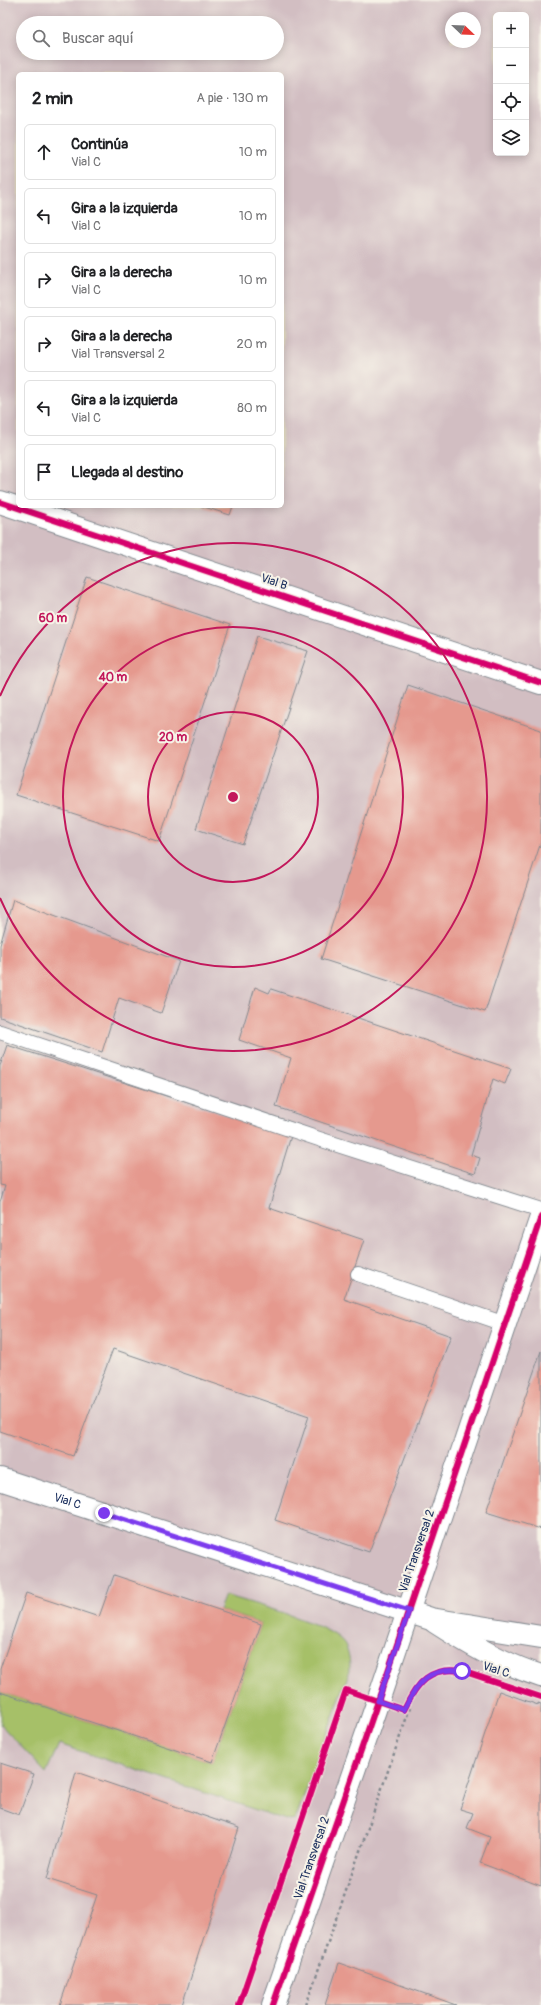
<!DOCTYPE html>
<html lang="es">
<meta charset="utf-8">
<style>
body{margin:0;font-family:Pangolin,sans-serif;background:#f2f2f2;color:#202124}
.controls{position:absolute;right:12px;top:12px;display:grid;overflow:hidden;border-radius:6px;box-shadow:0 2px 10px #0003}
.controls button{width:36px;height:36px;display:grid;place-items:center;padding:0;border:0;border-bottom:1px solid #e0e0e0;background:#fff;color:#202124;font:20px sans-serif}
.compass{position:absolute;left:445px;top:12px;width:36px;height:36px;border-radius:50%;background:#fff;box-shadow:0 2px 10px #0003;rotate:113deg}
.stop{position:absolute;width:12px;height:12px;margin:-9px;border:3px solid #7c3aed;border-radius:50%;background:#fff}
.stop.end{background:#7c3aed;border-color:#fff;box-shadow:0 1px 4px #0008}
.list{margin:0;padding:0;list-style:none}
h2{display:flex;justify-content:space-between;align-items:center;height:52px;margin:0;padding:0 16px;font-size:17px}
h2 small{font-size:13px;font-weight:400;color:#757577}
.list li{display:grid;grid-template-columns:26px 1fr auto;gap:12px;align-items:center;box-sizing:border-box;height:56px;margin:0 8px 8px;padding:0 8px;border:1px solid #e0e0e0;border-radius:6px}
.list b{display:block;font-size:15px;white-space:nowrap}
.list p{margin:0;font-size:13px;white-space:nowrap;color:#757577}
.list em{font-size:13px;font-style:normal;color:#757577}
.icon{flex:none;width:22px;height:22px;fill:none;stroke:currentColor;stroke-width:2;stroke-linecap:round;stroke-linejoin:round}
.map{position:relative;flex:none;width:541px;height:2005px;overflow:hidden}
.search{position:absolute;background:#fff;box-shadow:0 2px 10px #0003;left:16px;top:16px;width:268px;height:44px;display:flex;align-items:center;gap:10px;box-sizing:border-box;padding:0 14px;border-radius:22px;color:#757577;font-size:15px}
.panel{position:absolute;background:#fff;box-shadow:0 2px 10px #0003;left:16px;top:72px;width:268px;height:436px;border-radius:6px}
.map>svg:first-child{display:block}
.industrial{fill:#d2bec2;fill-rule:evenodd}
.green{fill:#a6c067;stroke:#607862}
.building{fill:#e5998e}
.lines{fill:none;stroke-linecap:round;stroke-linejoin:round}
.service-casing{stroke:#82888e;stroke-width:16}
.minor-casing{stroke:#82888e;stroke-width:24}
.path{stroke:#82888e;stroke-width:2.5;stroke-dasharray:3 3;stroke-linecap:butt}
.service{stroke:#fff;stroke-width:14}
.minor{stroke:#fff;stroke-width:22}
.cycleway-casing{stroke:#f7f3e8;stroke-width:8}
.cycleway{stroke:#d6006c;stroke-width:6}
.route{stroke:#7c3aed;stroke-width:5}
.ring{fill:none;stroke:#c2185b;stroke-width:2}
.labels{text-anchor:middle;dominant-baseline:central;stroke-width:4;stroke-linejoin:round;paint-order:stroke}
.street-label{font-size:12px;fill:#1b2f5e;stroke:#f7f3e8}
.centre{fill:#c2185b;stroke:#f7f3e8;stroke-width:2}
.ring-label{font-size:12px;text-anchor:middle;font-weight:bold;fill:#c2185b;stroke:#f7f3e8;stroke-width:4;stroke-linejoin:round;paint-order:stroke}
</style>
<div class="map">
<svg width="541" height="2005" viewBox="0 0 541 2005">
<rect width="100%" height="100%" fill="#f7f3e8"/>
<filter id="ink" filterUnits="userSpaceOnUse"><feTurbulence type="fractalNoise" baseFrequency=".025" numOctaves="2"/><feDisplacementMap in="SourceGraphic" scale="8" xChannelSelector="R" yChannelSelector="G"/><feConvolveMatrix kernelMatrix="1 2 1 2 8 2 1 2 1" color-interpolation-filters="sRGB"/></filter>
<filter id="wash" filterUnits="userSpaceOnUse"><feTurbulence type="fractalNoise" baseFrequency=".012" numOctaves="4" result="noise"/><feDisplacementMap in="SourceGraphic" scale="16" xChannelSelector="R" yChannelSelector="G"/><feGaussianBlur stdDeviation="0.9" result="paint"/><feColorMatrix in="noise" values="0 0 0 0 0 0 0 0 0 0 0 0 0 0 0 0 0 1.4 0 .05"/><feComposite in="paint" operator="in"/></filter>
<g filter="url(#wash)">
<rect width="100%" height="100%" fill="#e9e1bd"/>
<!-- industrial -->
<path class="industrial" d="M0,0h541v2005h-541zM496,15h30v138h-30zM451,18h24v24h-24zM23,23h254v30h-254zM18,74h264v432h-264z"/>
<!-- green -->
<path class="green" d="M225,1595c25,8 106,29 119,48 5,8 6,18 6,27l-55,150 -6,1 -230,-77 -13,29 -46,-49v-32l212,70 49,-138 -42,-14z"/>
<g id="blocks">
<!-- building -->
<path class="building" d="M201,506h32l-3,9z
M87,577l143,48 -71,216 -143,-46z
M257,636l51,15 -65,193 -47,-15z
M408,685l133,45v112l-56,170 -164,-53z
M13,900l166,61 -18,52 -42,-15 -17,54 -102,-35v-72z
M255,987l14,6 2,-4 240,80 -6,15 -12,-5 -22,76 9,3 -5,16 -199,-67 15,-49 -52,-18z
M7,1045l284,91 -22,72 95,32 -20,59 107,37 -82,216 -94,-32 34,-104 -196,-67 -40,107 -73,-25v-229l5,-16 -5,-1v-119z
M541,1351v178l-55,-17z
M114,1575l147,49 -49,138 -212,-70v-23l26,-76 73,24z
M499,1691l39,14v-2l3,1v182l-61,-23 10,-26 -23,-9 6,-15 -13,-4z
M0,1763l34,11 -15,41 -19,-7z
M76,1772l163,56 -57,177h-122l37,-110 -50,-16z
M339,1963l117,42h-131z"/>
</g>
</g>
<g filter="url(#ink)">
<use href="#blocks" fill-opacity="0" stroke="#82888e" stroke-width="1"/>
<g class="lines">
<defs>
<path id="service" d="M0,1032l319,107 222,71
M358,1274l147,50"/>
<g id="minor">
<path d="M0,502l541,181"/>
<path id="s1" d="M0,1479l431,140 110,18"/>
<path d="M435,1622c34,22 68,42 106,54"/>
<path d="M273,2005l105,-304 163,-484"/>
</g>
</defs>
<!-- service casing -->
<use href="#service" class="service-casing"/>
<!-- minor casing -->
<use href="#minor" class="minor-casing"/>
<!-- path -->
<path class="path" d="M306,2005l104,-297"/>
<!-- service -->
<use href="#service" class="service"/>
<!-- minor -->
<use href="#minor" class="minor"/>
<defs>
<path id="cycleway" d="M0,502l541,181
M239,2005l107,-315 58,20c13,-28 26,-44 58,-39l79,26
M273,2005l105,-304 163,-484"/>
</defs>
<!-- cycleway casing -->
<use href="#cycleway" class="cycleway-casing"/>
<!-- cycleway -->
<use href="#cycleway" class="cycleway"/>
</g>
</g>
<g class="lines" filter="url(#ink)">
<!-- route -->
<path class="route" d="M104,1513l305,98 -31,90 26,9c13,-28 26,-44 58,-39"/>
</g>
<!-- distance rings -->
<g class="ring">
<circle cx="233" cy="797" r="85"/>
<circle cx="233" cy="797" r="170"/>
<path d="M0 696A254 254 0 1 1 0 898"/>
</g>
<g class="labels">
<!-- street labels -->
<g class="street-label">
<text transform="translate(274 582) rotate(19)">Vial B</text>
<text stroke="none"><textPath href="#s1" startOffset="71">Vial C</textPath></text>
<text transform="translate(417 1551) rotate(-71)">Vial Transversal 2</text>
<text transform="translate(496 1670) rotate(18)">Vial C</text>
<text transform="translate(312 1858) rotate(-71)">Vial Transversal 2</text>
</g>
</g>
<circle cx="233" cy="797" r="6" class="centre"/>
<g class="ring-label">
<text x="53" y="622">60 m</text>
<text x="113" y="681">40 m</text>
<text x="173" y="741">20 m</text>
</g>
</svg>
<div class="controls">
<button>+</button>
<button>−</button>
<button><svg class="icon" aria-label="locate" viewBox="0 0 24 24"><circle cx="12" cy="12" r="6"/><path d="M12 2v4M12 18v4M2 12h4M18 12h4"/></svg></button>
<button><svg class="icon" aria-label="layers" viewBox="0 0 24 24"><path d="M12 4l9 5-9 5-9-5zM3 14l9 5 9-5"/></svg></button>
</div>
<svg class="compass" viewBox="-18 -18 36 36"><path d="M0-13l5 13h-10z" fill="#e53935"/><path d="M0 13l5-13h-10z" fill="#757577"/></svg>
<div class="stop" style="left:462px;top:1671px"></div>
<div class="stop end" style="left:104px;top:1513px"></div>
<div class="search"><svg class="icon" aria-label="search" viewBox="0 0 24 24"><circle cx="10" cy="10" r="6"/><path d="M15 15l6 6"/></svg>Buscar aquí</div>
<section class="panel">
<h2>2 min<small>A pie · 130 m</small></h2>
<ul class="list">
<li><svg class="icon" aria-label="ahead" viewBox="0 0 24 24"><path d="M12 20V5M6 11l6-6 6 6"/></svg><div><b>Continúa</b><p>Vial C</p></div><em>10 m</em></li>
<li><svg class="icon" aria-label="left" viewBox="0 0 24 24"><path d="M17 20v-9H6M10 6l-5 5 5 5"/></svg><div><b>Gira a la izquierda</b><p>Vial C</p></div><em>10 m</em></li>
<li><svg class="icon" aria-label="right" viewBox="0 0 24 24"><path d="M7 20v-9h11M14 6l5 5-5 5"/></svg><div><b>Gira a la derecha</b><p>Vial C</p></div><em>10 m</em></li>
<li><svg class="icon" aria-label="right" viewBox="0 0 24 24"><path d="M7 20v-9h11M14 6l5 5-5 5"/></svg><div><b>Gira a la derecha</b><p>Vial Transversal 2</p></div><em>20 m</em></li>
<li><svg class="icon" aria-label="left" viewBox="0 0 24 24"><path d="M17 20v-9H6M10 6l-5 5 5 5"/></svg><div><b>Gira a la izquierda</b><p>Vial C</p></div><em>80 m</em></li>
<li><svg class="icon" aria-label="arrive" viewBox="0 0 24 24"><path d="M6 21V4h12l-3 4 3 4H6"/></svg><div><b>Llegada al destino</b></div></li>
</ul>
</section>
</div>
